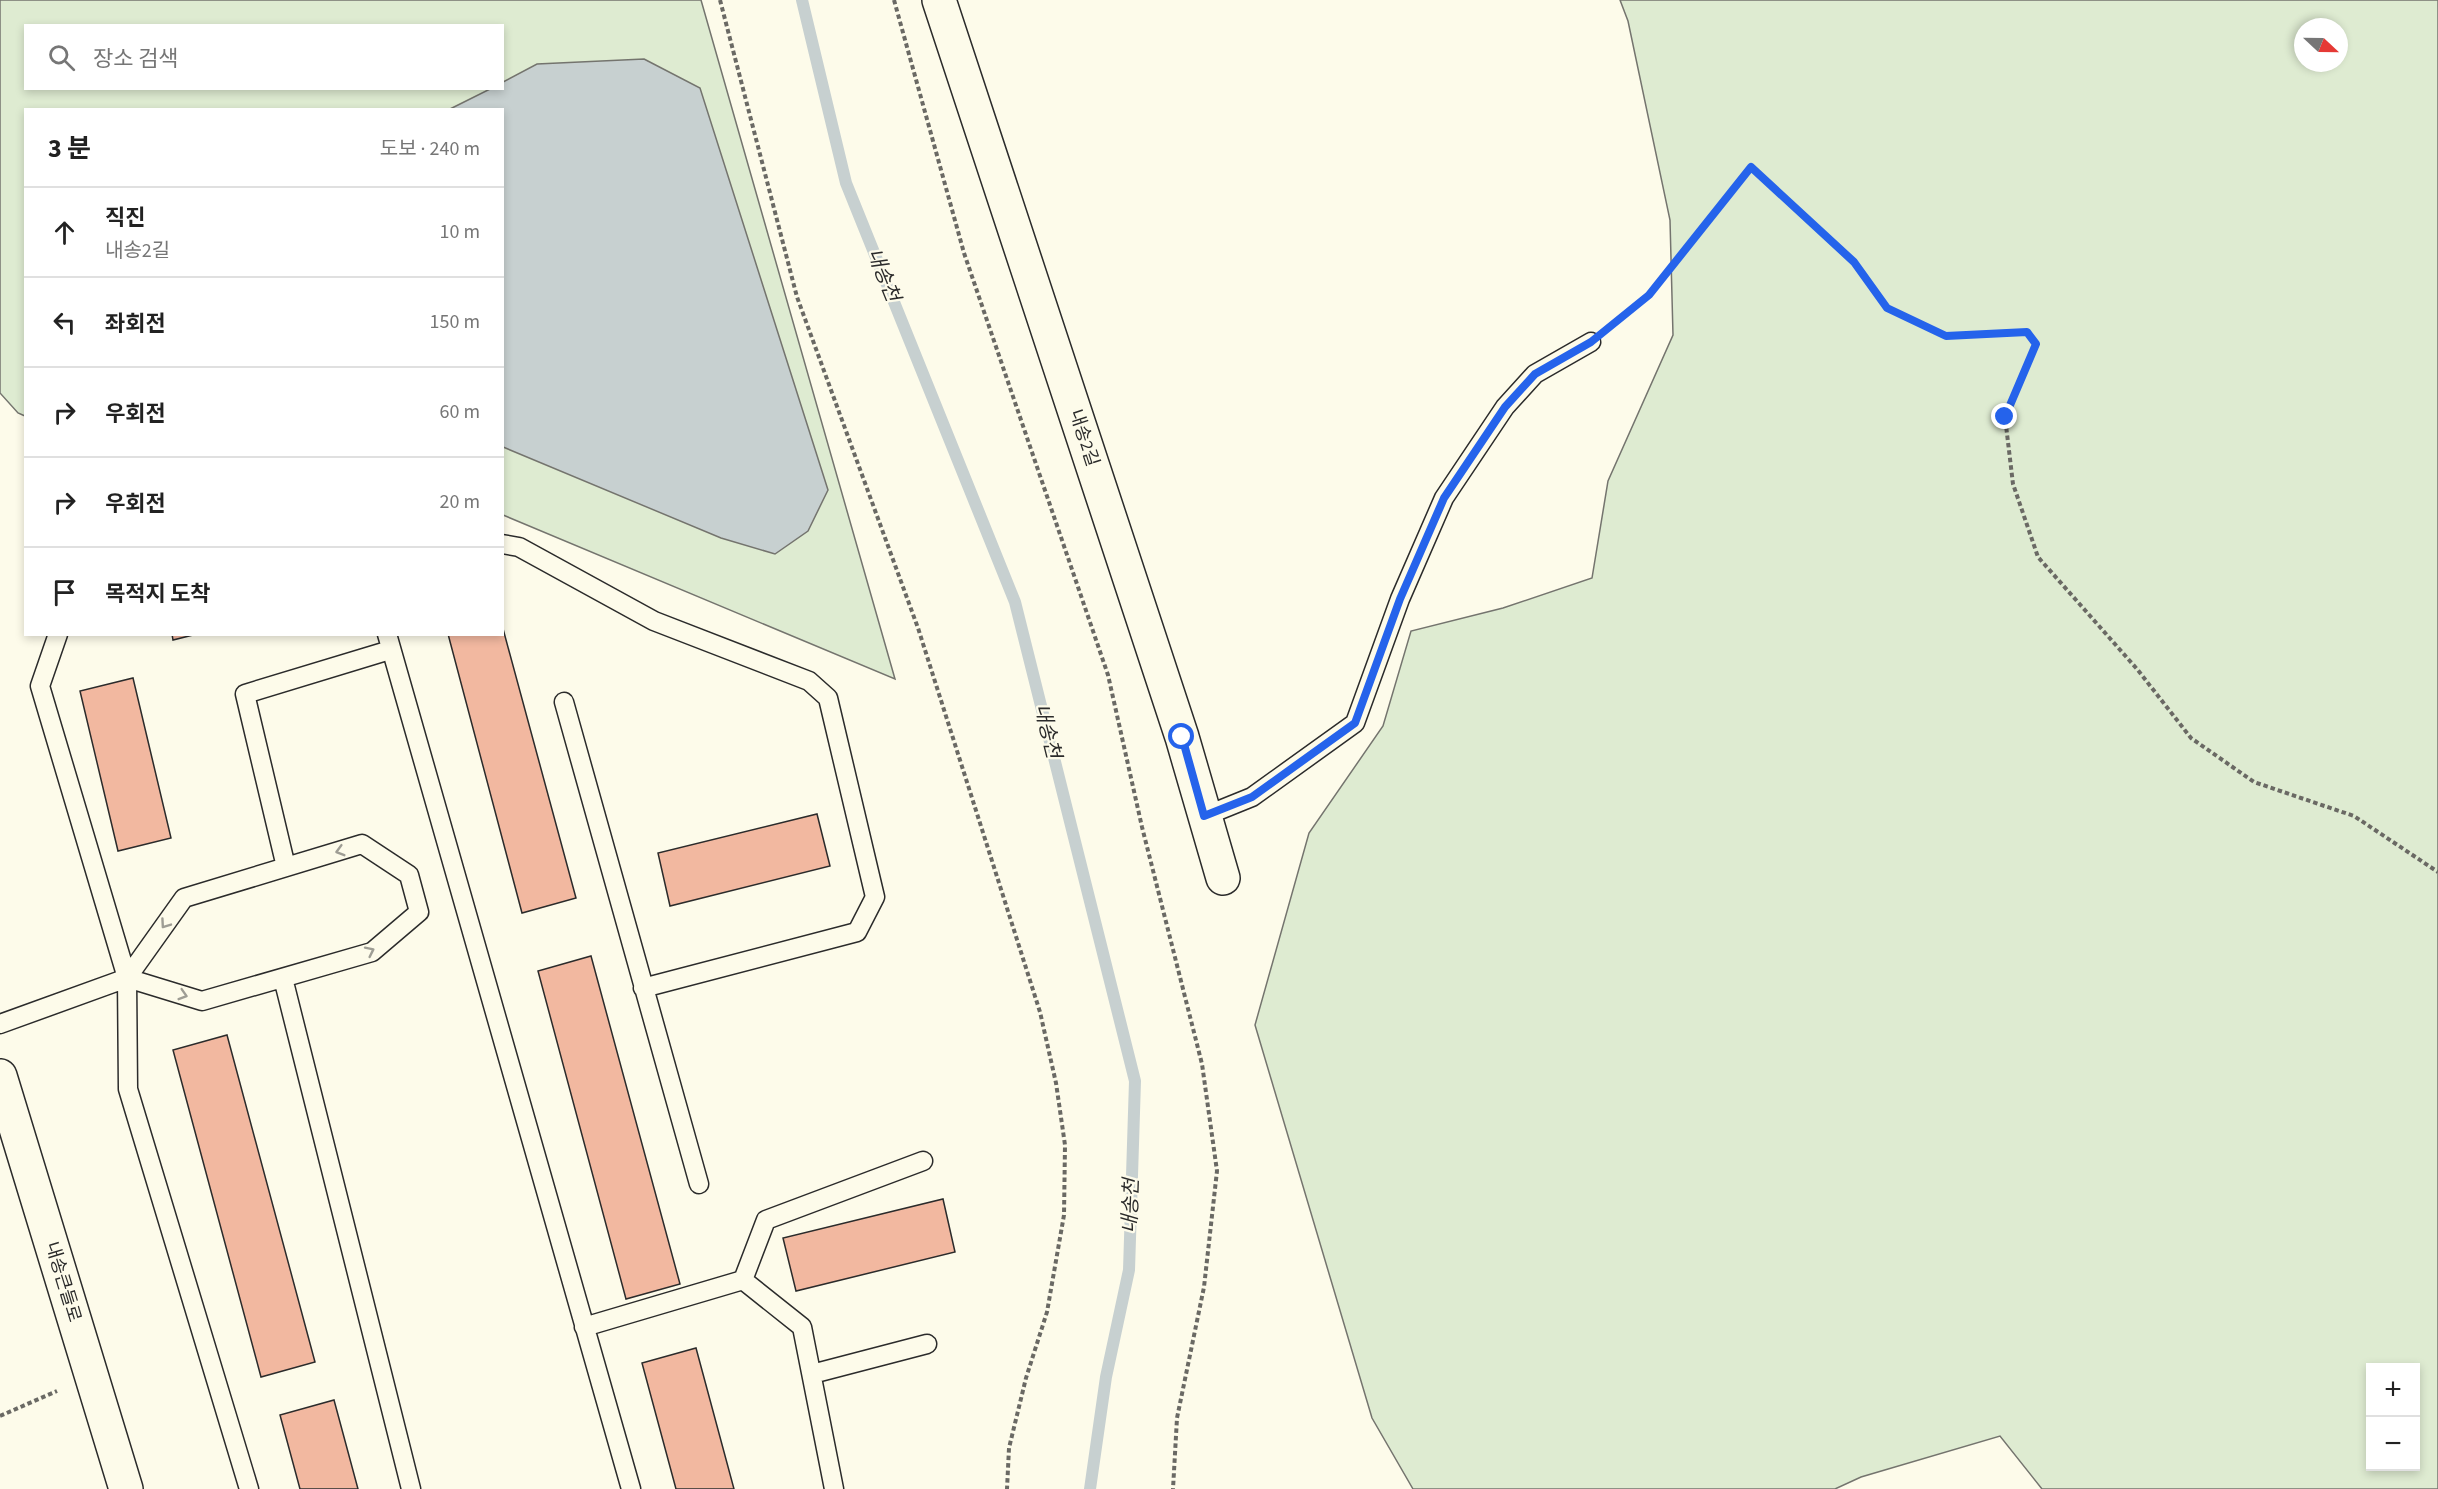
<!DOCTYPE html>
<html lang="ko">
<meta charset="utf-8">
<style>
body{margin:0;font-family:"Source Sans 3","Noto Sans KR",sans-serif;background:#f2f2f2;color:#222}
.controls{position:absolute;right:18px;bottom:18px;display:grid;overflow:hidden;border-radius:0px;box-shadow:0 3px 9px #0003}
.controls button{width:54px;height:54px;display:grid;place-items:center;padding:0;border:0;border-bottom:2px solid #e0e0e0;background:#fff;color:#222;font:30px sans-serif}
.compass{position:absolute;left:2294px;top:18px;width:54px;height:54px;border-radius:50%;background:#fff;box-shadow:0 3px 9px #0003;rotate:112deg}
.stop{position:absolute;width:18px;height:18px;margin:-14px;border:4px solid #2563eb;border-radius:50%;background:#fff}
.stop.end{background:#2563eb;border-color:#fff;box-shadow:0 2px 6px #0008}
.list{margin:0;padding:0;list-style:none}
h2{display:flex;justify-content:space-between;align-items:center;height:78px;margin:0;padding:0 24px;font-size:26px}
h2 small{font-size:20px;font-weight:400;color:#767676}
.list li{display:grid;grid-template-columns:39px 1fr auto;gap:18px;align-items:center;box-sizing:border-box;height:90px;padding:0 24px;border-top:2px solid #e0e0e0}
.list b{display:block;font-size:22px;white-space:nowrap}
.list p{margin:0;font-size:20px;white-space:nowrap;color:#767676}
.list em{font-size:20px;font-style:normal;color:#767676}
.icon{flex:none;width:33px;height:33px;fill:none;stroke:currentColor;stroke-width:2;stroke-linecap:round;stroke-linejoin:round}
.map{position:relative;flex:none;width:2438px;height:1489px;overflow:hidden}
.search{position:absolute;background:#fff;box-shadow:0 3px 9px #0003;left:24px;top:24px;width:480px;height:66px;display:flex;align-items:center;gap:15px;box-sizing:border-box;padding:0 21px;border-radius:0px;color:#767676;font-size:22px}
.panel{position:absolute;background:#fff;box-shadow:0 3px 9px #0003;left:24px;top:108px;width:480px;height:528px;border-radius:0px}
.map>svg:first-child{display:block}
.green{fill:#deebd1;stroke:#74746e;stroke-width:1.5;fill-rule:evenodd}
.water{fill:#c7d0d0;stroke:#74746e;stroke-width:1.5}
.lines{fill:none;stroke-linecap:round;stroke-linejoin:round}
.stream{stroke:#c7d0d0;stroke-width:12}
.building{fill:#f2b8a0;stroke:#2b2b2b;stroke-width:1.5}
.lane-casing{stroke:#2b2b2b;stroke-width:21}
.street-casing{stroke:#2b2b2b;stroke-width:36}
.secondary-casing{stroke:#2b2b2b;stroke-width:36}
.path{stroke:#6a6964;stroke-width:4;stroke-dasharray:4.5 3;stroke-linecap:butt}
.lane{stroke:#fdfbea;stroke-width:18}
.street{stroke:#fdfbea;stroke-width:33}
.secondary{stroke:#fdfbea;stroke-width:33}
.oneway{stroke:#9e9d94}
.route{stroke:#2563eb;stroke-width:8}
.labels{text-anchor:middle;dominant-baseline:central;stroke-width:4.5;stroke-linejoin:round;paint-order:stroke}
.street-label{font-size:18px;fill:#2b2b2b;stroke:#fdfbea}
.water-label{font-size:20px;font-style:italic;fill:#2b2b2b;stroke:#fdfbea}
</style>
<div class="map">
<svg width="2438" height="1489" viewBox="0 0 2438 1489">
<rect width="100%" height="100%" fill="#fdfbea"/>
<!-- green -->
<path class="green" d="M0,0h701l194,679 -392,-164 -1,-405h-476l-1,306 -7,-3 -18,-20zM26,26h476v62h-476z
M1620,0h818v1489h-396l-42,-53 -139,41 -26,12h-422l-41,-71 -117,-393 54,-192 74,-107 28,-95 92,-23 89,-30 16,-97 65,-146 -3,-115 -42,-199zM2303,27h36v36h-36zM2370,1368h46v98h-46z"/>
<!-- water -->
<path class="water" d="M644,59l56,29 128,402 -20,41 -33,23 -54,-16 -218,-91 -1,-337 -52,-1 40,-20 12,-1 1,-6 34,-18z"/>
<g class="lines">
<!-- stream -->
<path class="stream" d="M802,0l44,183 169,419 120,479 -6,189 -23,107 -16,112"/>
</g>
<!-- building -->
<path class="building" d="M502,625l74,273 -54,15 -74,-279h54z
M172,634h25l-24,6z
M133,678l38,160 -53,13 -38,-160z
M817,814l13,52 -160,40 -12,-53z
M591,956l89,328 -54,15 -88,-328z
M227,1035l88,327 -54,15 -88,-327z
M943,1199l12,53 -159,39 -13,-53z
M696,1348l38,141h-58l-34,-126z
M334,1400l24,89h-58l-20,-74z"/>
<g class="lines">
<defs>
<path id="lane" d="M502,544l17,3 135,74 155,60 19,17 47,199 -18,35 -214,56
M58,634l-18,52 87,292 1,111 121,400
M387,634l244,855
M564,702l135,482
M1205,816l47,-19 103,-74 45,-124 44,-101 61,-91 30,-33 56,-32
M286,867l-41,-173 145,-44
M283,978l128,511
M0,1024l127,-46 57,-80 178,-54 47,31 10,37 -47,40 -170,49 -75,-23
M743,1280l23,-60 157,-59
M584,1327l159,-47 59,47 32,162
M812,1374l115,-30"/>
<path id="street" d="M939,0l243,737 41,141"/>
<path id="secondary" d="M0,1076l126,413"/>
</defs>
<!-- lane casing -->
<use href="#lane" class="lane-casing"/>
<!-- street casing -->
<use href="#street" class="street-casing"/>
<!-- secondary casing -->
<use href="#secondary" class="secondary-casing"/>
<!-- path -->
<path class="path" d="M720,0l77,297 121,331 122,384 16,71 9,62 -1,70 -17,97 -21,66 -17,70 -2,41
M894,0l70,253 144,422 34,152 60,237 15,107 -13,116 -27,131 -4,71
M1612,325l37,-30 102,-128 104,95 32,46 59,28 81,-4 9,12 -31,73 8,67 25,73 99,112 54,69 63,44 100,34 84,56
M0,1416l57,-25"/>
<!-- lane -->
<use href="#lane" class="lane"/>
<!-- street -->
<use href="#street" class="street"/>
<!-- secondary -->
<use href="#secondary" class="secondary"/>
</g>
<!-- one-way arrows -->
<defs><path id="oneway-chevron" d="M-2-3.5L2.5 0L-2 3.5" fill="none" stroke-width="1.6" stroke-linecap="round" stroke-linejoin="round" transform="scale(1.5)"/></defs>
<g class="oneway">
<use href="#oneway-chevron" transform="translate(340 851) rotate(164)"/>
<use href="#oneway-chevron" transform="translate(165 924) rotate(125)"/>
<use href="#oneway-chevron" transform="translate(370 951) rotate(-26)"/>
<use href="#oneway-chevron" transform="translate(183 995) rotate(17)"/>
</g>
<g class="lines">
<!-- route -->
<path class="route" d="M1182,737l22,79 48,-19 103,-74 45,-124 44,-101 61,-91 30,-33 56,-32 58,-47 102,-128 103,95 33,46 59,28 81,-4 9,12 -31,73"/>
</g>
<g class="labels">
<!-- street labels -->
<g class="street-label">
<text transform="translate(1084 438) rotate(72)">내송2길</text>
<text transform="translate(63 1282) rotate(73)">내송큰들로</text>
</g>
<!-- water labels -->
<g class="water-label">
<text transform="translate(883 275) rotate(68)">내송천</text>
<text transform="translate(1047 731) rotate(76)">내송천</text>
<text transform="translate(1131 1206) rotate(-88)">내송천</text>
</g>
</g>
</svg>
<div class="controls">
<button>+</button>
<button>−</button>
</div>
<svg class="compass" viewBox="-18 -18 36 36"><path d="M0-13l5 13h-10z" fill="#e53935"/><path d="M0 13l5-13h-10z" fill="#767676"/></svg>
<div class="stop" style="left:1182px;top:737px"></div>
<div class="stop end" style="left:2005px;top:417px"></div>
<div class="search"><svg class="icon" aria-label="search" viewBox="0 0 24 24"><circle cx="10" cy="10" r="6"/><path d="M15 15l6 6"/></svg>장소 검색</div>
<section class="panel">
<h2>3 분<small>도보 · 240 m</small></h2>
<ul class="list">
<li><svg class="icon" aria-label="ahead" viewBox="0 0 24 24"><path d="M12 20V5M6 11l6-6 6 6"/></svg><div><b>직진</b><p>내송2길</p></div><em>10 m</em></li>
<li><svg class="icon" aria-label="left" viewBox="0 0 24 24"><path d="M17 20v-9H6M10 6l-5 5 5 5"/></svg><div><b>좌회전</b></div><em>150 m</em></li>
<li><svg class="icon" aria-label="right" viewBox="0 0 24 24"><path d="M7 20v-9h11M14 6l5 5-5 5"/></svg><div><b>우회전</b></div><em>60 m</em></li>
<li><svg class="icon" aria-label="right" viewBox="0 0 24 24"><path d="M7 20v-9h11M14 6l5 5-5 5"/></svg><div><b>우회전</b></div><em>20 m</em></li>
<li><svg class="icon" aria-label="arrive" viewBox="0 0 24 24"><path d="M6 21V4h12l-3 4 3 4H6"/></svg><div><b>목적지 도착</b></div></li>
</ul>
</section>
</div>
